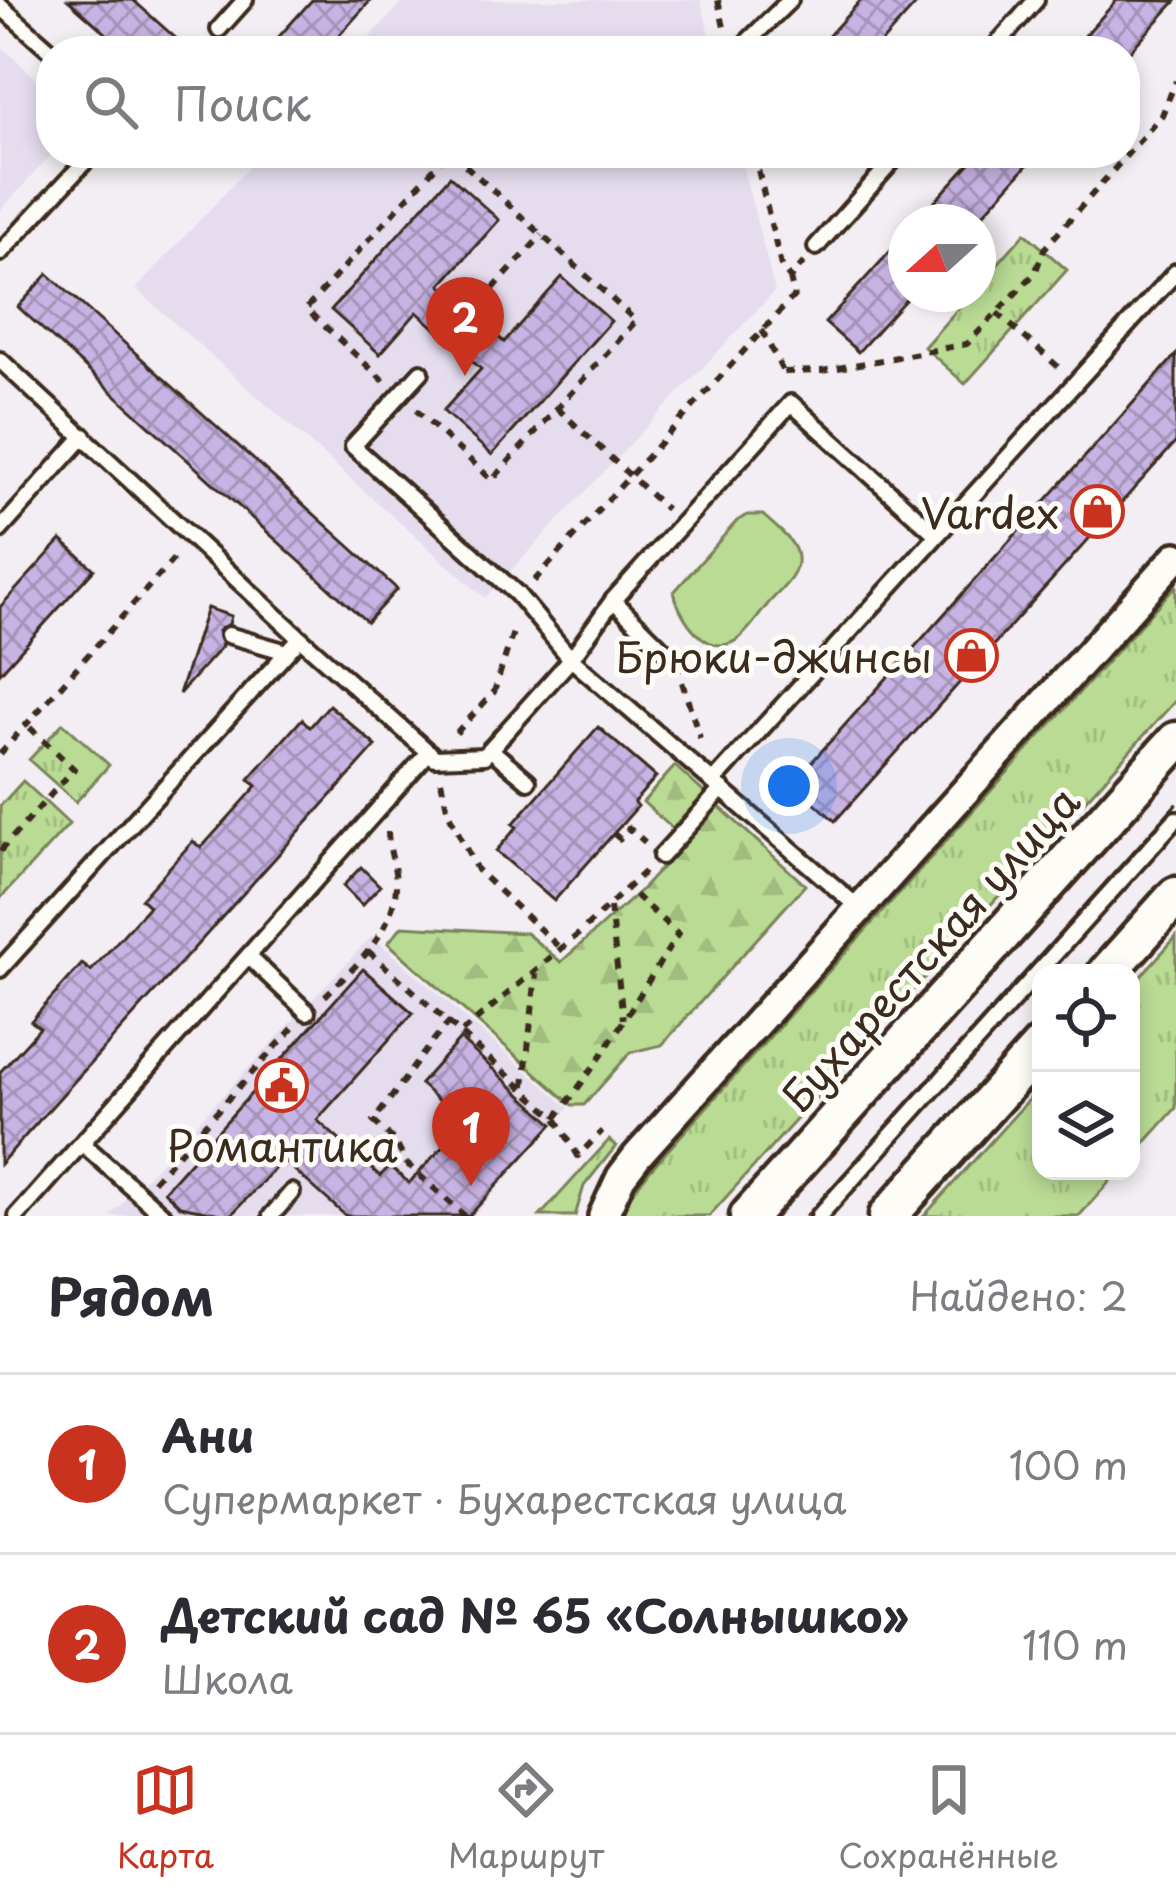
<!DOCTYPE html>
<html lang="ru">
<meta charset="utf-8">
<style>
body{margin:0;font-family:"Playpen Sans",sans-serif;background:#f2f2f3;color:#2b2b33}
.controls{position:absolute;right:36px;bottom:36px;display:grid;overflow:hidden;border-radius:24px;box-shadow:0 6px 18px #0003}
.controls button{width:108px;height:108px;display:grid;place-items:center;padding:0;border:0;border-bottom:3px solid #e1e1e2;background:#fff;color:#2b2b33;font:60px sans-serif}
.compass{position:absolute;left:888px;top:204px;width:108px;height:108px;border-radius:50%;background:#fff;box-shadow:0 6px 18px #0003;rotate:249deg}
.you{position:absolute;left:789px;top:786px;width:42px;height:42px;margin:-30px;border:9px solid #fff;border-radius:50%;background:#1a73e8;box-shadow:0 0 0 18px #1a73e833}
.badge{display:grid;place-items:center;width:78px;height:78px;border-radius:50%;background:#c8321e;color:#fff;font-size:39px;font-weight:700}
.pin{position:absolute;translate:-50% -99px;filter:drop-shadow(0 3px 6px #0008)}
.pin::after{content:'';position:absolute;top:63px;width:42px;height:36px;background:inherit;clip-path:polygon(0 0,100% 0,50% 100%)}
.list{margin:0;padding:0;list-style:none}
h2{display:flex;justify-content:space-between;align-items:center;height:156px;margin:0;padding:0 48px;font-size:51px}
h2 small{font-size:39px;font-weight:400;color:#7c7c81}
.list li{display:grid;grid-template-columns:78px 1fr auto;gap:36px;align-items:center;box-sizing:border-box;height:180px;padding:0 48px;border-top:3px solid #e1e1e2}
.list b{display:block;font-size:45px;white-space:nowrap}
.list p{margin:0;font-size:39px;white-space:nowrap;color:#7c7c81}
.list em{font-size:39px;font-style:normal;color:#7c7c81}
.icon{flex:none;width:66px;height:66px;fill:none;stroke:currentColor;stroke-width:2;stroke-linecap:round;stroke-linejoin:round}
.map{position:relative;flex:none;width:1176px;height:1216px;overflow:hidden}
.search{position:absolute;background:#fff;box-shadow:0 6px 18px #0003;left:36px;right:36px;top:36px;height:132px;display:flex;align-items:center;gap:30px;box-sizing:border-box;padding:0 42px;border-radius:48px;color:#7c7c81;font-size:45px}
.sheet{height:516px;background:#fff}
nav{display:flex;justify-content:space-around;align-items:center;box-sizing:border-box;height:168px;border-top:3px solid #e1e1e2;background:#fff;font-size:33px;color:#7c7c81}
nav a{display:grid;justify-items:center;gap:6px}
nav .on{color:#c8321e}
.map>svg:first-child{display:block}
.built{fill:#e5ddee}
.grass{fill:url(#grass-tufts);stroke:#7a8259;stroke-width:3}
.forest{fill:url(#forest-firs);stroke:#7a8259;stroke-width:3}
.garden{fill:#b9db94;stroke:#7a8259;stroke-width:3}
.building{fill:url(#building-cross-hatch);stroke:#3b2a1e;stroke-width:3}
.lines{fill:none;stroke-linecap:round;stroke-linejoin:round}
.service-casing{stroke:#3b2a1e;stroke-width:22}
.minor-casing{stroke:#3b2a1e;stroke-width:36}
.secondary-casing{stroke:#3b2a1e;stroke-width:45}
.path{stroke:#3b2a1e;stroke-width:6;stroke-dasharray:9 9;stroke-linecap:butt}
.service{stroke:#fdfcf7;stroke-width:14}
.minor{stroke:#fdfcf7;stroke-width:27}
.secondary{stroke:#fdfcf7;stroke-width:36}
.tram{stroke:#3b2a1e;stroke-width:3}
.labels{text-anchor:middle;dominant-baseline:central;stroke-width:10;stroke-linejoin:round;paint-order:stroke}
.poi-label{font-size:42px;fill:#3b2a1e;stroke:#fdfcf7;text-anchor:end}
.street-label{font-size:42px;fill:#3b2a1e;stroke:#fdfcf7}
</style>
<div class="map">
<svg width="1176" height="1216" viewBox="0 0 1176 1216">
<defs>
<pattern id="grass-tufts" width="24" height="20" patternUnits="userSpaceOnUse" patternTransform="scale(3)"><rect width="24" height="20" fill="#b9db94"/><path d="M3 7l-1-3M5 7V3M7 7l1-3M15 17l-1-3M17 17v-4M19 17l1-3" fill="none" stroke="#a0bc7f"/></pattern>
<pattern id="forest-firs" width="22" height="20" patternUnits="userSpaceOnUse" patternTransform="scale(3)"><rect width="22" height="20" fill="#b9db94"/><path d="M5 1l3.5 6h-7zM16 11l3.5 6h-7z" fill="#a0bc7f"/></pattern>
<pattern id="building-cross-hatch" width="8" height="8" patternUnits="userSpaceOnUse" patternTransform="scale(3)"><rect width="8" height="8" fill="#c8b4e4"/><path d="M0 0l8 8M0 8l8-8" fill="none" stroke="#a493b8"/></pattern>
</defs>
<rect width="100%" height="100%" fill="#f2eef3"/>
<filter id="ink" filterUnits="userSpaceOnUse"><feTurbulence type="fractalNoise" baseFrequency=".00833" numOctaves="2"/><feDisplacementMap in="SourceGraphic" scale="24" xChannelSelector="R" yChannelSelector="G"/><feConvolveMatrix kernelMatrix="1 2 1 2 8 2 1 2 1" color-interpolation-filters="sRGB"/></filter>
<g filter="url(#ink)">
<!-- built -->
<path class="built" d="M405,0h296l12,51h-356z
M0,45l51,47 2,61 -53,58z
M262,153h477l36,138 -290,307 -349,-309z
M372,936l197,172 -96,108h-363z"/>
<!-- grass -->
<path class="grass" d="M1025,233l42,37 -102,114 -41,-37 47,-53h7v-8z
M1176,585v115l-467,516h-87l7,-19 21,-27z
M63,723l46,42 -33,37 -47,-42z
M23,781l46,43 -69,75v-93z
M1176,937v171l-45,50v-171z
M1041,1086v85h78l-40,45h-155z
M609,1140l7,6 -32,40 -9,30h-35z"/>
<!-- forest -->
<path class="forest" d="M675,766l130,119 -143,160 -31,7 -47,53h-12l-184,-162 14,-17 124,7 35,29 80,-72 45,-49 -43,-39z"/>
<!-- garden -->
<path class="garden" d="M747,515h16c11,11 34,26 34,43 2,18 -18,33 -29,46 -9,11 -19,27 -30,35 -31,22 -59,-23 -64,-47l63,-71z"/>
<!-- building -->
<path class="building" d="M68,0h65l57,51h-64z
M312,0h59l-46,51h-59z
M861,0h59l-46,51h-59z
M1117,0l59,1 -46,50h-59z
M979,153h59l-62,69h-60z
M450,176l49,44 -58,65 63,57 58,-65 49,44 -119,134 -49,-44 38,-42 -64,-57 -37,42 -49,-44z
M906,234v65l-48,53 -33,-29z
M48,274l349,315 -30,33 -349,-315z
M1176,355v87l-341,379 -42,-38z
M61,540l33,29 -94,104v-66z
M207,608l24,8 -2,8 -11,7 4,15 -43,48z
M329,705l47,41 -376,418v-92l40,-44 -9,-7 51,-57 9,7 58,-65 -8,-7 52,-58 8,7 56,-62 -8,-7 53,-60 8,8z
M598,727l58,50 -22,25 4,4 -84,95 -58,-50 21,-24 -4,-3z
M361,867l19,19 -18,19 -19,-19z
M363,969l50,44 -96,107 63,56 10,-10 19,17 55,-59 -44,-40 40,-45 93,85 -84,92h-123l-63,-56 -53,56 -50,-10 -16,-15z"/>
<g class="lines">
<defs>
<path id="service" d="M0,6l51,45
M219,29l26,-29
M738,51l52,-51
M991,51l45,-51
M816,247l84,-94
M0,253l93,-100
M0,360l300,278 135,120 49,-2 87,-97 42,-59
M421,372l-68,74 164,148 54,65 289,250
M0,530l84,-94
M228,635l59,17
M676,662l-63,-62 178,-197 146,132
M490,749l38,32
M713,782l463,-510
M661,856l61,-67
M248,956l59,56
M0,969l300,-331
M82,1143l82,73
M17,1216l412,-464
M271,1216l21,-24
M819,1216l357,-397"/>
<path id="minor" d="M603,1216l18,-39 16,-21 539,-599"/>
<path id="secondary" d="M1107,973l69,-77
M749,1216l427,-475
M888,1216l153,-170"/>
</defs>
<!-- service casing -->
<use href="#service" class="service-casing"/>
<!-- minor casing -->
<use href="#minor" class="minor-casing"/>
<!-- secondary casing -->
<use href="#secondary" class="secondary-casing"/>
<!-- path -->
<path class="path" d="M718,0l7,32
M754,153l27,113 9,12 14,-16
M481,302l61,-67
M997,313l65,57
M762,330l23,46
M784,372l38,-1 145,-27 68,-71 9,-24 118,-134 14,-34
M384,381l-78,-72 142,-156
M557,408l109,101
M416,410l76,70 144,-159 -184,-168
M534,581l260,-285 -4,-18
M682,682l18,56
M456,733l38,-41 21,-66
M0,754l177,-199
M441,781l7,31 29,58 84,79
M614,834l6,5 9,-11 16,14
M0,851l74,-82 -48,-45
M610,907l13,112
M368,951l188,167 22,38 24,-25
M325,996c30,-29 68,-63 71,-109 1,-18 -8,-37 -8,-56
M450,1021c-29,32 -50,67 -77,100l22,20 11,22 59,53
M462,1032l120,-101 63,-60
M524,1086l12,-112
M556,1118l46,-63 76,-121 -51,-46
M153,1181l141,-154"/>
<!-- service -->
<use href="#service" class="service"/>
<!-- minor -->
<use href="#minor" class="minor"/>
<!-- secondary -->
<use href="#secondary" class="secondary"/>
<!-- tram -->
<path class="tram" d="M806,1216l370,-412"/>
</g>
</g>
<!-- icons -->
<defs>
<symbol id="shop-ring" viewBox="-11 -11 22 22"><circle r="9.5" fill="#fdfcf7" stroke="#c8321e" stroke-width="1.5"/><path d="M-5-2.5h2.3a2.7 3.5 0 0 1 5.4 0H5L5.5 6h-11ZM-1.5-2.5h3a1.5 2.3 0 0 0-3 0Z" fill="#c8321e"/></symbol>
<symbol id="civic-ring" viewBox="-11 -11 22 22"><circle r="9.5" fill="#fdfcf7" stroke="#c8321e" stroke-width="1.5"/><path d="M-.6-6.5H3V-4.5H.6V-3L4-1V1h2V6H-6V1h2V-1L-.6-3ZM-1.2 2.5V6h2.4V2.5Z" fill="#c8321e"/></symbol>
</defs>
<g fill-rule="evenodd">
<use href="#shop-ring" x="1068" y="482" width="59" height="59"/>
<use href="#shop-ring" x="942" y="626" width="59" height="59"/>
<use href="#civic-ring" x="252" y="1056" width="59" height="59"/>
</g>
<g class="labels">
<!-- poi labels -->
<g class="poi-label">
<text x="1059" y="511">Vardex</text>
<text x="932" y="655">Брюки-джинсы</text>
<text x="282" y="1144" text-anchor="middle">Романтика</text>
</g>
<!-- street labels -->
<g class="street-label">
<text transform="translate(929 948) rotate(-48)">Бухарестская улица</text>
</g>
</g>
</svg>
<div class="controls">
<button><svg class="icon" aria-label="locate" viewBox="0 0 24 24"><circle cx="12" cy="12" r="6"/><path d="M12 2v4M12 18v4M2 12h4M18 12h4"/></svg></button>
<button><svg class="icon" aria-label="layers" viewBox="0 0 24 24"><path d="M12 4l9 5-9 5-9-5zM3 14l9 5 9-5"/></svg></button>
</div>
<svg class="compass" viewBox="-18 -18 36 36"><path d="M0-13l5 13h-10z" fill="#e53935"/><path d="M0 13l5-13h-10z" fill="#7c7c81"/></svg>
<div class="you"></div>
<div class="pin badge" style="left:471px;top:1186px">1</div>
<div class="pin badge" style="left:465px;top:376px">2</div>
<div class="search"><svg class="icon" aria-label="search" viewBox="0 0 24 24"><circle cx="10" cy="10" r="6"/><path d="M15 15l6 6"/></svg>Поиск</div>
</div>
<section class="sheet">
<h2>Рядом<small>Найдено: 2</small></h2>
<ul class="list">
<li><span class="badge">1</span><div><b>Ани</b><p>Супермаркет · Бухарестская улица</p></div><em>100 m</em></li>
<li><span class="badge">2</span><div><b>Детский сад № 65 «Солнышко»</b><p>Школа</p></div><em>110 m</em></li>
</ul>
</section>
<nav>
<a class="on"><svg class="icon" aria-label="map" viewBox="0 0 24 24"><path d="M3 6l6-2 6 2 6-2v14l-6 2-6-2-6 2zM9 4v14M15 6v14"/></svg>Карта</a>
<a><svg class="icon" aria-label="directions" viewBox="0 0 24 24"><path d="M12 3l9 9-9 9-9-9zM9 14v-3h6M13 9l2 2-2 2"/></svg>Маршрут</a>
<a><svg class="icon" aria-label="saved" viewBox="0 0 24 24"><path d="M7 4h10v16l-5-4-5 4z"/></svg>Сохранённые</a>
</nav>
